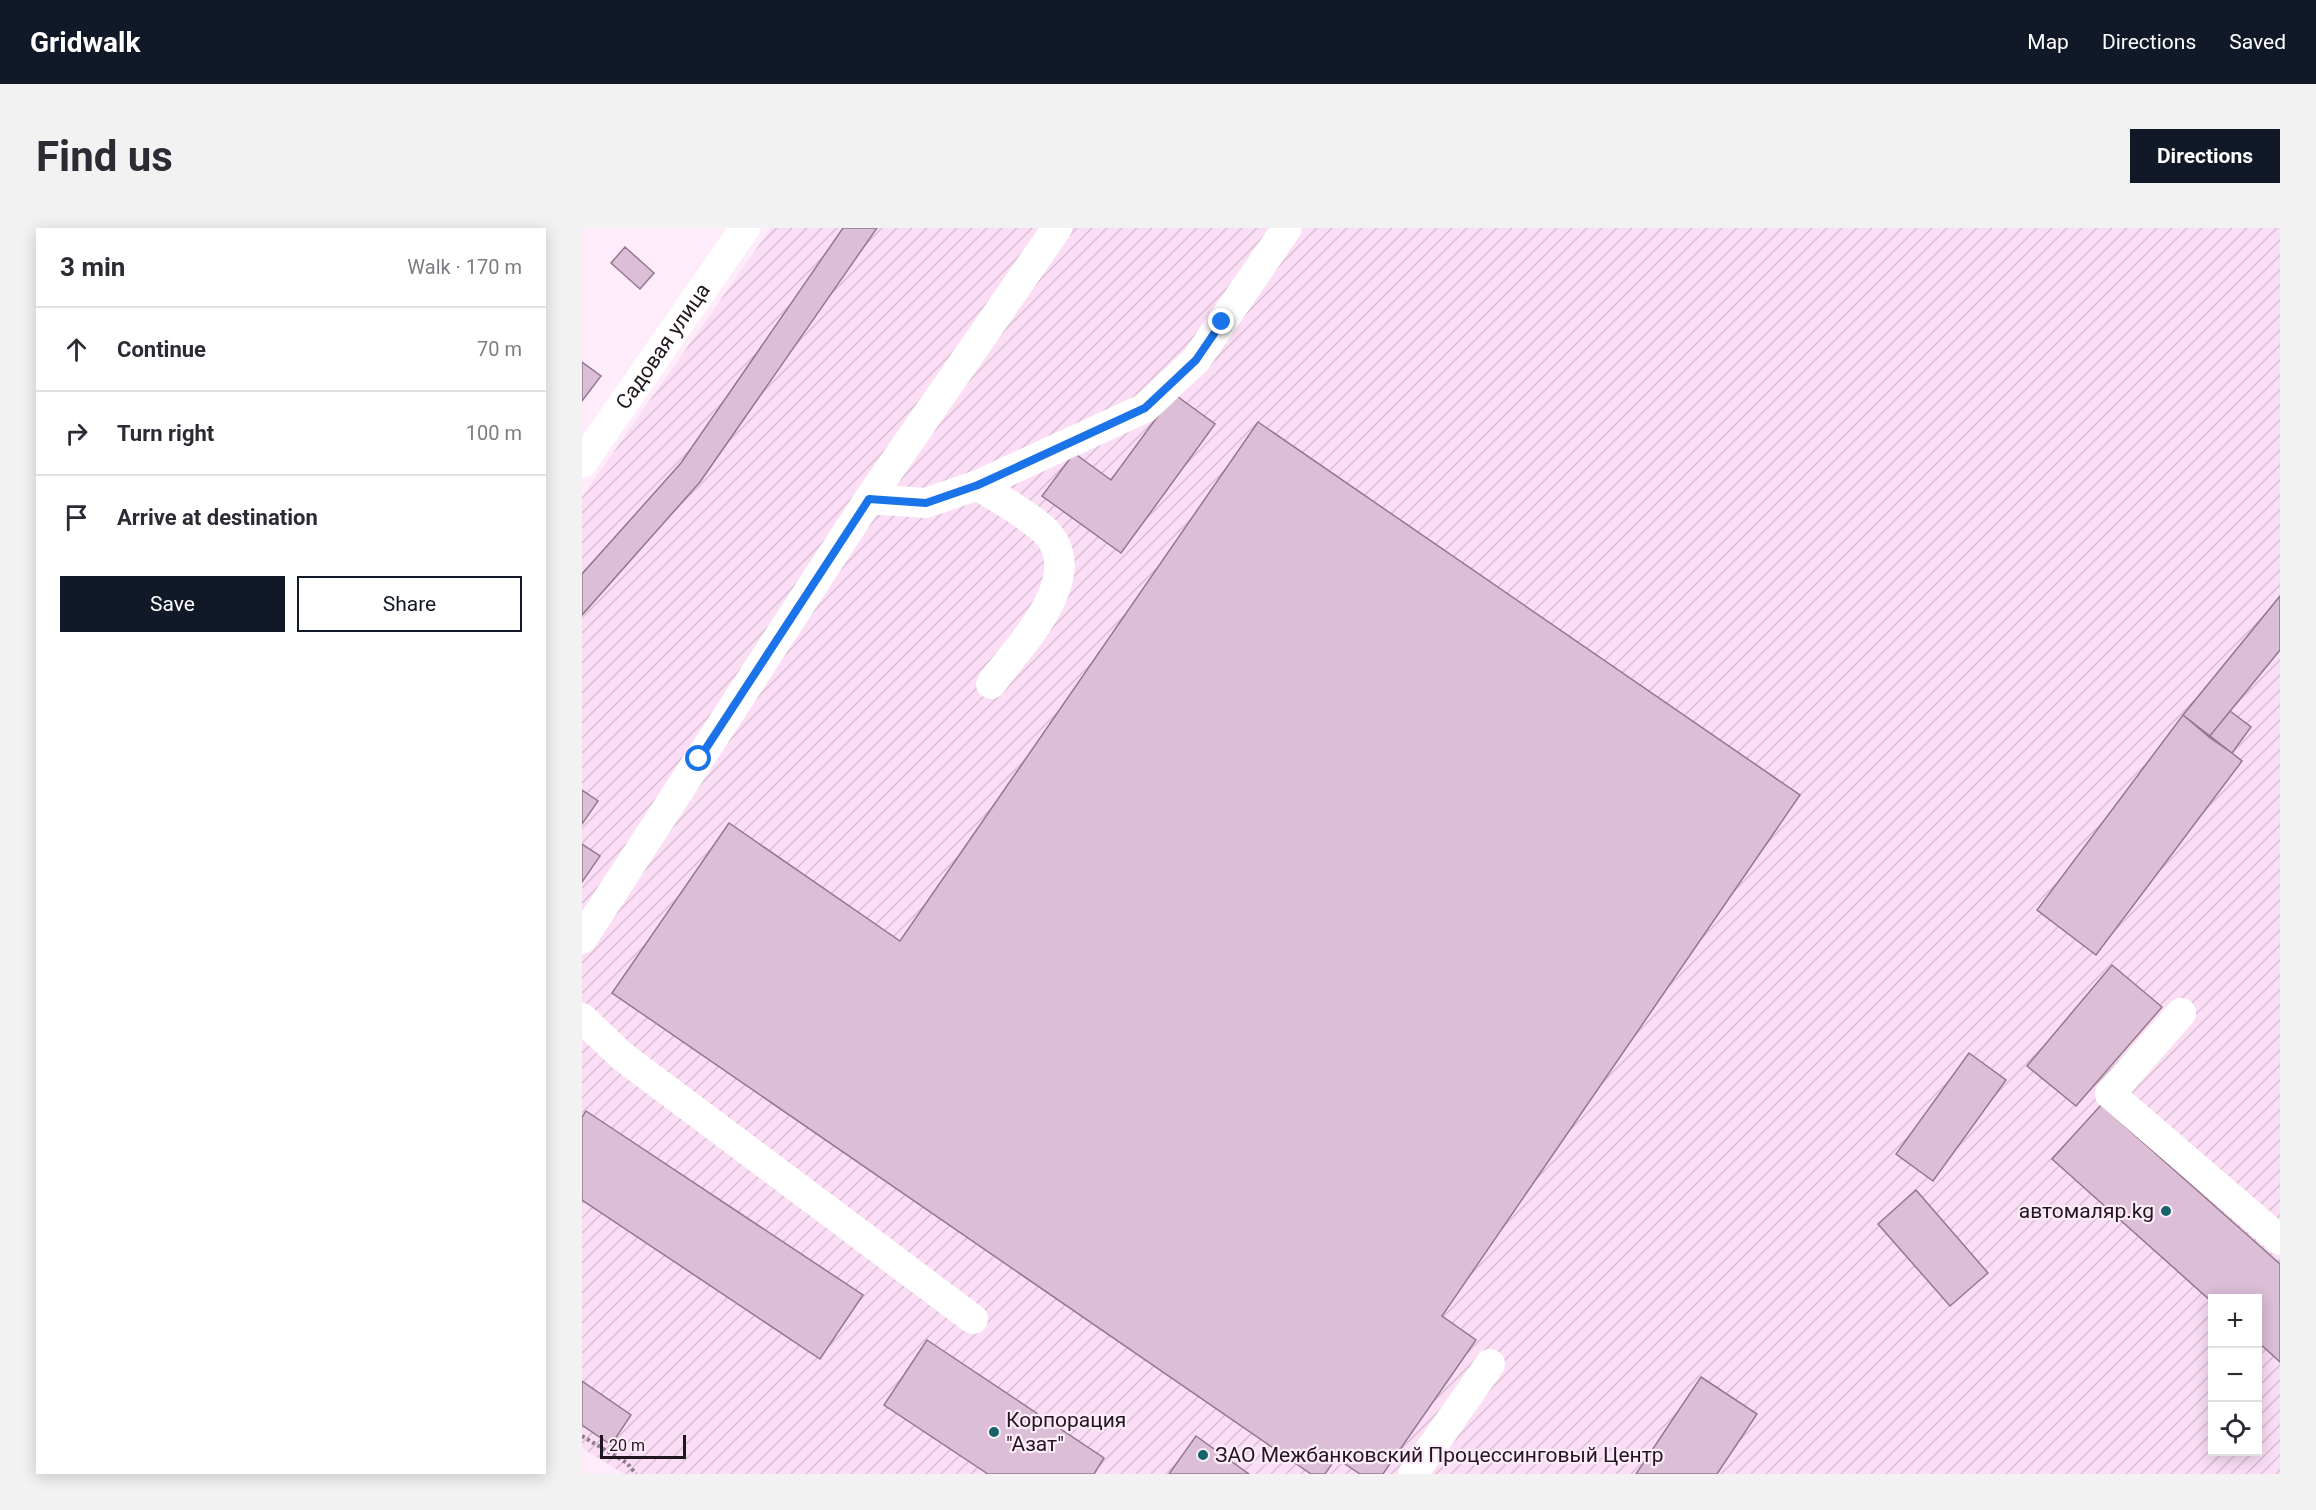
<!DOCTYPE html>
<meta charset="utf-8">
<style>
body{margin:0;font-family:Roboto,sans-serif;background:#f2f2f3;color:#2b2b33}
.controls{position:absolute;right:18px;bottom:18px;display:grid;overflow:hidden;border-radius:0px;box-shadow:0 3px 15px #0003}
.controls button{width:54px;height:54px;display:grid;place-items:center;padding:0;border:0;border-bottom:2px solid #e1e1e2;background:#fff;color:#2b2b33;font:30px sans-serif}
.scale{position:absolute;left:18px;bottom:15px;width:86px;box-sizing:border-box;padding-left:6px;border:3px solid #20161f;border-top:0;font-size:16px;line-height:21px;white-space:nowrap;color:#20161f;-webkit-text-stroke:4px #feecfb;paint-order:stroke}
.stop{position:absolute;width:18px;height:18px;margin:-14px;border:4px solid #1a73e8;border-radius:50%;background:#fff}
.stop.end{background:#1a73e8;border-color:#fff;box-shadow:0 2px 6px #0008}
.list{margin:0;padding:0;list-style:none}
h2{display:flex;justify-content:space-between;align-items:center;height:78px;margin:0;padding:0 24px;font-size:26px}
h2 small{font-size:20px;font-weight:400;color:#7c7c81}
.list li{display:grid;grid-template-columns:39px 1fr auto;gap:18px;align-items:center;box-sizing:border-box;height:84px;padding:0 24px;border-top:2px solid #e1e1e2}
.list b{display:block;font-size:22px;white-space:nowrap}
.list em{font-size:20px;font-style:normal;color:#7c7c81}
.actions{display:flex;gap:12px;padding:18px 24px}
.actions a{flex:1;padding:14px 0;border:2px solid #111827;border-radius:0px;text-align:center;font-size:21px;color:#111827}
.actions .main{background:#111827;color:#fff}
.icon{flex:none;width:33px;height:33px;fill:none;stroke:currentColor;stroke-width:2;stroke-linecap:round;stroke-linejoin:round}
.map{position:relative;flex:none;width:1698px;height:1246px;overflow:hidden;border-radius:0px}
header{display:flex;align-items:center;gap:36px;box-sizing:border-box;height:84px;padding:0 30px;background:#111827;color:#fff}
header strong{font-size:28px}
nav{display:flex;gap:33px;margin-inline-start:auto;font-size:21px}
.intro{display:flex;align-items:center;justify-content:space-between;box-sizing:border-box;height:144px;padding:0 36px}
h1{margin:0;font-size:42px}
.button{padding:15px 27px;border-radius:0px;background:#111827;color:#fff;font-size:21px;font-weight:700}
main{display:flex;gap:36px;padding:0 36px}
aside{flex:1;background:#fff;border-radius:0px;box-shadow:0 3px 15px #0003}
.map>svg:first-child{display:block}
.industrial{fill:url(#industrial-furrows);fill-rule:evenodd}
.building{fill:#dcbed6;stroke:#93788f;stroke-width:1.5}
.lines{fill:none;stroke-linecap:round;stroke-linejoin:round}
.path{stroke:#8c7e8a;stroke-width:4;stroke-dasharray:3 3;stroke-linecap:butt}
.minor{stroke:#fff;stroke-width:30}
.route{stroke:#1a73e8;stroke-width:8}
.poi-dot{fill:#15646a;stroke:#feecfb;stroke-width:2}
.labels{text-anchor:middle;dominant-baseline:central;stroke-width:4.5;stroke-linejoin:round;paint-order:stroke}
.street-label{font-size:21px;fill:#20161f;stroke:#feecfb}
.poi-label{font-size:21px;fill:#20161f;stroke:#feecfb;text-anchor:start}
</style>
<header>
<strong>Gridwalk</strong>
<nav><a>Map</a><a>Directions</a><a>Saved</a></nav>
</header>
<div class="intro"><h1>Find us</h1><a class="button">Directions</a></div>
<main>
<aside>
<h2>3 min<small>Walk · 170 m</small></h2>
<ul class="list">
<li><svg class="icon" aria-label="ahead" viewBox="0 0 24 24"><path d="M12 20V5M6 11l6-6 6 6"/></svg><div><b>Continue</b></div><em>70 m</em></li>
<li><svg class="icon" aria-label="right" viewBox="0 0 24 24"><path d="M7 20v-9h11M14 6l5 5-5 5"/></svg><div><b>Turn right</b></div><em>100 m</em></li>
<li><svg class="icon" aria-label="arrive" viewBox="0 0 24 24"><path d="M6 21V4h12l-3 4 3 4H6"/></svg><div><b>Arrive at destination</b></div></li>
</ul>
<div class="actions"><a class="main">Save</a><a>Share</a></div>
</aside>
<div class="map">
<svg width="1698" height="1246" viewBox="0 0 1698 1246">
<defs>
<pattern id="industrial-furrows" width="10" height="10" patternUnits="userSpaceOnUse" patternTransform="scale(1.5)"><rect width="10" height="10" fill="#fbdef6"/><path d="M-1 1l2-2M0 10L10 0M9 11l2-2" fill="none" stroke="#d7bed2"/></pattern>
</defs>
<rect width="100%" height="100%" fill="#feecfb"/>
<!-- industrial -->
<path class="industrial" d="M189,0h1509v1246h-1656l-42,-26v-951zM1630,1070h46v154h-46z"/>
<!-- building -->
<path class="building" d="M261,0h34l-177,254 -118,133v-41l99,-111z
M43,19l29,26 -14,16 -29,-26z
M0,134l19,14 -19,25z
M592,166l41,30 -94,129 -79,-57 32,-43 37,27z
M676,194l542,373 -358,521 34,24 -93,134h-23l-24,-16 -11,16h-14l-699,-481 117,-170 171,118z
M1698,368v54l-71,87 -26,-22z
M1648,483l21,16 -19,26 -23,-16z
M1601,487l59,46 -146,194 -59,-45z
M0,562l16,11 -16,23z
M0,616l18,12 -18,26z
M1530,737l50,42 -86,99 -49,-40z
M1387,825l37,27 -73,101 -37,-27z
M1519,877l179,159v98l-22,-20v-44h-46v4l-160,-143z
M4,883l277,184 -43,64 -238,-159v-83z
M1334,962l72,83 -38,33 -72,-82z
M345,1112l177,118 -10,16h-106l-104,-69z
M1119,1149l56,37 -40,60h-81z
M0,1153l49,34 -20,30 -29,-20z
M614,1208l53,38h-80z"/>
<g class="lines">
<!-- path -->
<path class="path" d="M0,1208l45,27 9,11"/>
<!-- minor -->
<g class="minor">
<path id="s1" d="M0,235l163,-235"/>
<path d="M396,257c19,13 54,32 69,48 41,45 -29,114 -56,151"/>
<path d="M287,271l57,4 52,-18 167,-77 51,-48 91,-132"/>
<path d="M0,711l287,-440 188,-271"/>
<path d="M1599,785l-71,81 170,146"/>
<path d="M0,790l41,39 350,262"/>
<path d="M831,1246l77,-110"/>
</g>
</g>
<g class="lines">
<!-- route -->
<path class="route" d="M117,531l170,-260 57,4 52,-18 167,-77 51,-48 26,-38"/>
</g>
<!-- markers -->
<g class="poi-dot">
<circle cx="1584" cy="983" r="6"/>
<circle cx="412" cy="1204" r="6"/>
<circle cx="621" cy="1227" r="6"/>
</g>
<g class="labels">
<!-- street labels -->
<g class="street-label">
<text stroke="none"><textPath href="#s1" startOffset="142">Садовая улица</textPath></text>
</g>
<!-- poi labels -->
<g class="poi-label">
<text x="1572" y="983" text-anchor="end">автомаляр.kg</text>
<text x="424" y="1192">Корпорация<tspan x="424" dy="24">"Азат"</tspan></text>
<text x="633" y="1227">ЗАО Межбанковский Процессинговый Центр</text>
</g>
</g>
</svg>
<div class="controls">
<button>+</button>
<button>−</button>
<button><svg class="icon" aria-label="locate" viewBox="0 0 24 24"><circle cx="12" cy="12" r="6"/><path d="M12 2v4M12 18v4M2 12h4M18 12h4"/></svg></button>
</div>
<div class="scale">20 m</div>
<div class="stop" style="left:117px;top:531px"></div>
<div class="stop end" style="left:640px;top:94px"></div>
</div>
</main>
